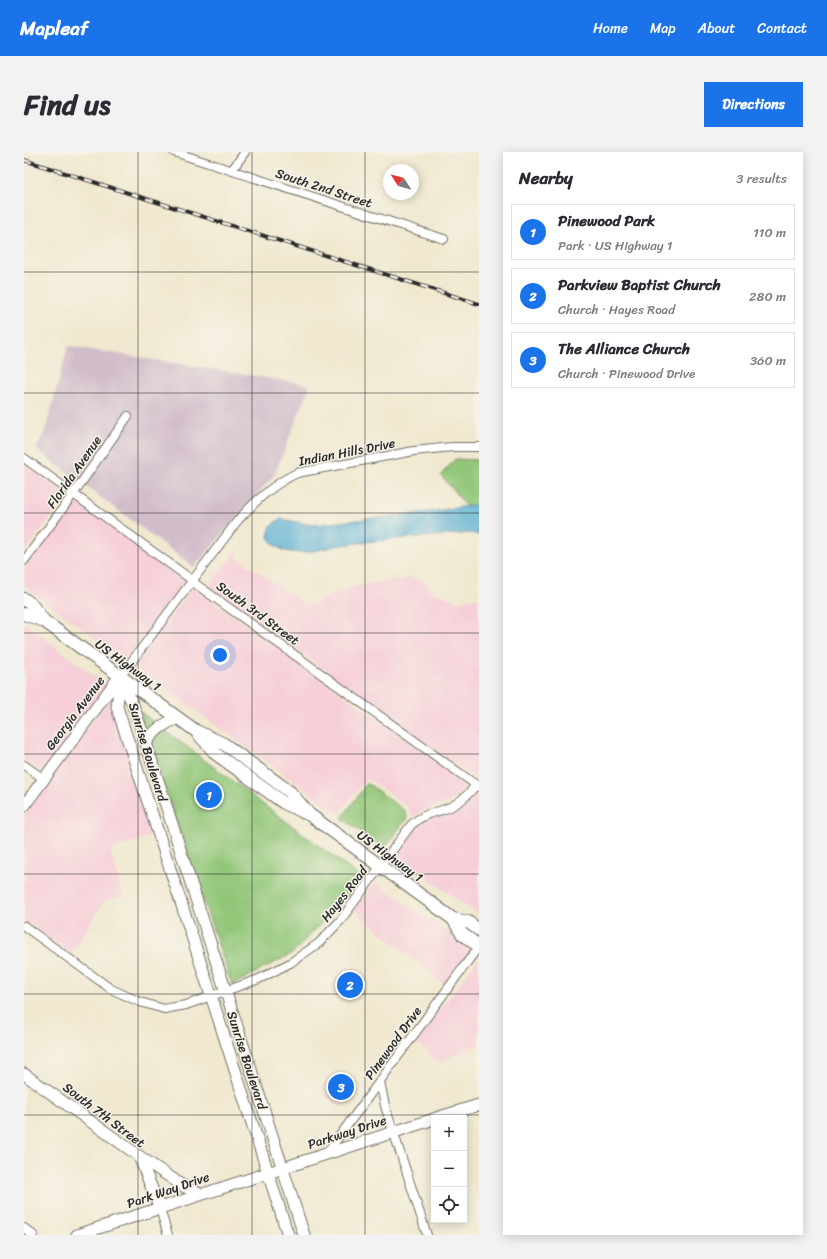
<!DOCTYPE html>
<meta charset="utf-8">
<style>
body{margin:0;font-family:Sriracha,sans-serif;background:#f2f2f3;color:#2b2b33}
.controls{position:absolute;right:12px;bottom:12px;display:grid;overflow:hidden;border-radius:0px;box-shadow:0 2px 10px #0003}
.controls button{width:36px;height:36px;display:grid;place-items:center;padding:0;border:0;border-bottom:1px solid #e1e1e2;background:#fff;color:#2b2b33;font:20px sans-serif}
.compass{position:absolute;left:359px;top:12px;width:36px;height:36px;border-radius:50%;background:#fff;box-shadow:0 2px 10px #0003;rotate:306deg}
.you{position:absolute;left:196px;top:503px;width:14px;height:14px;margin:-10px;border:3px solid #fff;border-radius:50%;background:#1a73e8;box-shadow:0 0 0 6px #1a73e833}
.badge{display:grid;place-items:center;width:26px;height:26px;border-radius:50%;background:#1a73e8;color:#fff;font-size:13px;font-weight:700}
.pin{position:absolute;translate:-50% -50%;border:2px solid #fff;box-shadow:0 1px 4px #0006}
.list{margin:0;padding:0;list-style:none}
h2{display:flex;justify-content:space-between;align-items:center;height:52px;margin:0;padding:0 16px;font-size:17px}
h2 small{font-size:13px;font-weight:400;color:#7c7c81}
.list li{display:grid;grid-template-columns:26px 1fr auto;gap:12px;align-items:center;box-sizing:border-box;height:56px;margin:0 8px 8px;padding:0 8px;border:1px solid #e1e1e2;border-radius:0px}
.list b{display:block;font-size:15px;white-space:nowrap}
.list p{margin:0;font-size:13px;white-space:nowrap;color:#7c7c81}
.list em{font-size:13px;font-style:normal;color:#7c7c81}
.icon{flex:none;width:22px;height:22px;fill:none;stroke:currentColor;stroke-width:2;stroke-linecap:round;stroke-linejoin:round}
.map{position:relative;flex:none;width:455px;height:1083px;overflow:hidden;border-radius:0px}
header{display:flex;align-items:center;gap:24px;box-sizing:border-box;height:56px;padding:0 20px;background:#1a73e8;color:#fff}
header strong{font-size:19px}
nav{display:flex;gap:22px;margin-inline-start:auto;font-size:14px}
.intro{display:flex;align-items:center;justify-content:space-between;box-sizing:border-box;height:96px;padding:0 24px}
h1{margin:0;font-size:28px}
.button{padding:10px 18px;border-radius:0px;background:#1a73e8;color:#fff;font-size:14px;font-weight:700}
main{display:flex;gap:24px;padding:0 24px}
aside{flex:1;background:#fff;border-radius:0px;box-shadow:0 2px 10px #0003}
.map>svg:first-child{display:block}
.built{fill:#f6cfd8}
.industrial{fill:#d1bdca}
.green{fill:#92c678;stroke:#5e7852}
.water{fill:#52acd0;stroke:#3e6c7e}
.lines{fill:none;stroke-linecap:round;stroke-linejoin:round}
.street-casing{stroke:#706d64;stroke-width:10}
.secondary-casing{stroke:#706d64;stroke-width:13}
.primary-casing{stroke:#706d64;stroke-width:14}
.street{stroke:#fff;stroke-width:8}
.secondary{stroke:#fff;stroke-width:11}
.primary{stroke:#fff;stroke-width:12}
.rail-casing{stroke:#2b2b2b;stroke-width:4}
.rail{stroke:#f7f3e8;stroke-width:2.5;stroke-dasharray:8;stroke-linecap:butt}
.grid{fill:none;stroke:#2b2b2b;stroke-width:1;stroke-opacity:0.55}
.labels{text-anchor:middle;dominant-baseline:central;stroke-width:3;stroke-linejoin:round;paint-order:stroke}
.street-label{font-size:13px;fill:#2b2b2b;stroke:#f7f3e8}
</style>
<header>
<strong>Mapleaf</strong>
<nav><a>Home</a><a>Map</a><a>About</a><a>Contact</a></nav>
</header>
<div class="intro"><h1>Find us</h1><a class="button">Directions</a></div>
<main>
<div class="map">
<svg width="455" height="1083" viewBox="0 0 455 1083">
<rect width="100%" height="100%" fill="#f7f3e8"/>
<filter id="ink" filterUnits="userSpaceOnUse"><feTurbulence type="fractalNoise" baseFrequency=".025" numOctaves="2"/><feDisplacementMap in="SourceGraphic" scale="8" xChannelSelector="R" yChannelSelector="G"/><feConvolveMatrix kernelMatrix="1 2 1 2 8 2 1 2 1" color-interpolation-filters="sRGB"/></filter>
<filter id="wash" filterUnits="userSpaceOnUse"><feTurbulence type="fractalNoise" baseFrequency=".012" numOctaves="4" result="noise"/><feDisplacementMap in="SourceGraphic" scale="16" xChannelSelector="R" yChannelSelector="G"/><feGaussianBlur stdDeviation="0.9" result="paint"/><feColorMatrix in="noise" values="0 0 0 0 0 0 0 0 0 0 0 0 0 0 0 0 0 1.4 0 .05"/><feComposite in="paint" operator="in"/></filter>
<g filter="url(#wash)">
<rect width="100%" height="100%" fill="#f0e8cf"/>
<!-- built -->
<path class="built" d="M0,311l43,31 -43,59z
M51,348l111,80 -60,80 -102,-74v-17z
M214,396l-2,9 72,49 48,-20 53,-8 14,3 10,12 27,8 19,-4v184l-271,-194z
M169,435l277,198 -10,10 -12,8 -22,6 -14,9 -4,-11 -38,-27 -4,-1 -27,35 -205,-148z
M0,471l83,63 -65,88 -18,-14z
M89,541l41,142 -44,15 13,46 -19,5 -33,53 -47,-33v-106z
M454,639l1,1v123l-83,-60 19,-27 6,-5 9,-5 22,-7 14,-8z
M351,730l98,68 -27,36 -92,-76z
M455,806v92l-2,-5 -39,18 -21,-22z"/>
<!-- industrial -->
<path class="industrial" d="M44,194l242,39 -35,89 -81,93 -158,-118 9,-18z"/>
<!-- green -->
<path class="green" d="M431,307l24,1v66l-17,-25 -21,-26z
M115,559l224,168 -70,74 -61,32z
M343,631l38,28 2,7 -22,29h-3l-40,-29z"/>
<!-- water -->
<path class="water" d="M455,352v31l-9,-2c-43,4 -86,6 -128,12 -17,2 -34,10 -52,7 -9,-2 -17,-6 -22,-15l1,-5 2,-6 4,-4 6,-3 32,6 123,-14z"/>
</g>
<g filter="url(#ink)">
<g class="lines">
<defs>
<path id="street" d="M150,0l270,87
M208,18l13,-18
M0,306l168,122 5,5 282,202
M0,409l50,-68 54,-77
M96,525l118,-157c18,-19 35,-36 59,-47l117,-22 38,-4h27
M0,613l20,14
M0,774l87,63 29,13 24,7 22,-4 73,-26 31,-16 29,-20 21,-22 71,-96c14,-13 23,-11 39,-18 11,-5 19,-13 26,-22
M356,929l5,25 42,129
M303,1001l152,-207
M136,1057l8,26
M0,1076l9,7"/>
<path id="secondary" d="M96,525l12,25 14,41 158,492
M96,525l-3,30 73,223 98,305
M122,591c7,-12 19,-20 32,-25
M0,654l95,-129
M0,922l115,82 21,53
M412,966l43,-13
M115,1004l44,30 17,8
M53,1083l357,-116"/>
<path id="primary" d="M0,447l7,5 13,17
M0,462l20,7 152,110 28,13 66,48 18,21
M172,579l20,23 68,49 26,12 120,87 23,17 9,15 17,12
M429,767l15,3 11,8"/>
</defs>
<!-- street casing -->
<use href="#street" class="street-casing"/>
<!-- secondary casing -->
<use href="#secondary" class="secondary-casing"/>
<!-- primary casing -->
<use href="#primary" class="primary-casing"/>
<!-- street -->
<use href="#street" class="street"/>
<!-- secondary -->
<use href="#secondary" class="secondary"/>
<!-- primary -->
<use href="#primary" class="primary"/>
<defs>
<path id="rail" d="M0,8l455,144"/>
</defs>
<!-- rail casing -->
<use href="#rail" class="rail-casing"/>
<!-- rail -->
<use href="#rail" class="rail"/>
</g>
</g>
<!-- grid -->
<path class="grid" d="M114,0v1083M228,0v1083M341,0v1083M0,120h455M0,241h455M0,361h455M0,481h455M0,602h455M0,722h455M0,842h455M0,963h455"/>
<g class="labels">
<!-- street labels -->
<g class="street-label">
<text transform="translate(300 36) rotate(18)">South 2nd Street</text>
<text transform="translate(323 300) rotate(-11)">Indian Hills Drive</text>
<text transform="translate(50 320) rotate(-55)">Florida Avenue</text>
<text transform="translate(234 461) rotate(36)">South 3rd Street</text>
<text transform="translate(104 513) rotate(36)">US Highway 1</text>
<text transform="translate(51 561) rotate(-53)">Georgia Avenue</text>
<text transform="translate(124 600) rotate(73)">Sunrise Boulevard</text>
<text transform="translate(366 704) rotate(36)">US Highway 1</text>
<text transform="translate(320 742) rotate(-52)">Hayes Road</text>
<text transform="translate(369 891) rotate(-54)">Pinewood Drive</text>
<text transform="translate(223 908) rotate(72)">Sunrise Boulevard</text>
<text transform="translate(80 963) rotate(37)">South 7th Street</text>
<text transform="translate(323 980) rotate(-18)">Parkway Drive</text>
<text transform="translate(144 1038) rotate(-19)">Park Way Drive</text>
</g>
</g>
</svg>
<div class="controls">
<button>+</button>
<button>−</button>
<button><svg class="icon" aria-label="locate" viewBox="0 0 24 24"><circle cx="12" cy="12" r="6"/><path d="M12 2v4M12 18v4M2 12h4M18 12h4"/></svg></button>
</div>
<svg class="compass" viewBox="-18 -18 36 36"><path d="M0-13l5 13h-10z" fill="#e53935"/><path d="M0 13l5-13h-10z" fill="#7c7c81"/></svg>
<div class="you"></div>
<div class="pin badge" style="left:185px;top:643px">1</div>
<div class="pin badge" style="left:326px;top:833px">2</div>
<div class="pin badge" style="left:317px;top:935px">3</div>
</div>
<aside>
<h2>Nearby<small>3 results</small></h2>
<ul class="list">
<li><span class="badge">1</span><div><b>Pinewood Park</b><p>Park · US Highway 1</p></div><em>110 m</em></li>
<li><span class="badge">2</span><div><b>Parkview Baptist Church</b><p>Church · Hayes Road</p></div><em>280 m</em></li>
<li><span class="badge">3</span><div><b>The Alliance Church</b><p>Church · Pinewood Drive</p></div><em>360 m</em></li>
</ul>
</aside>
</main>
